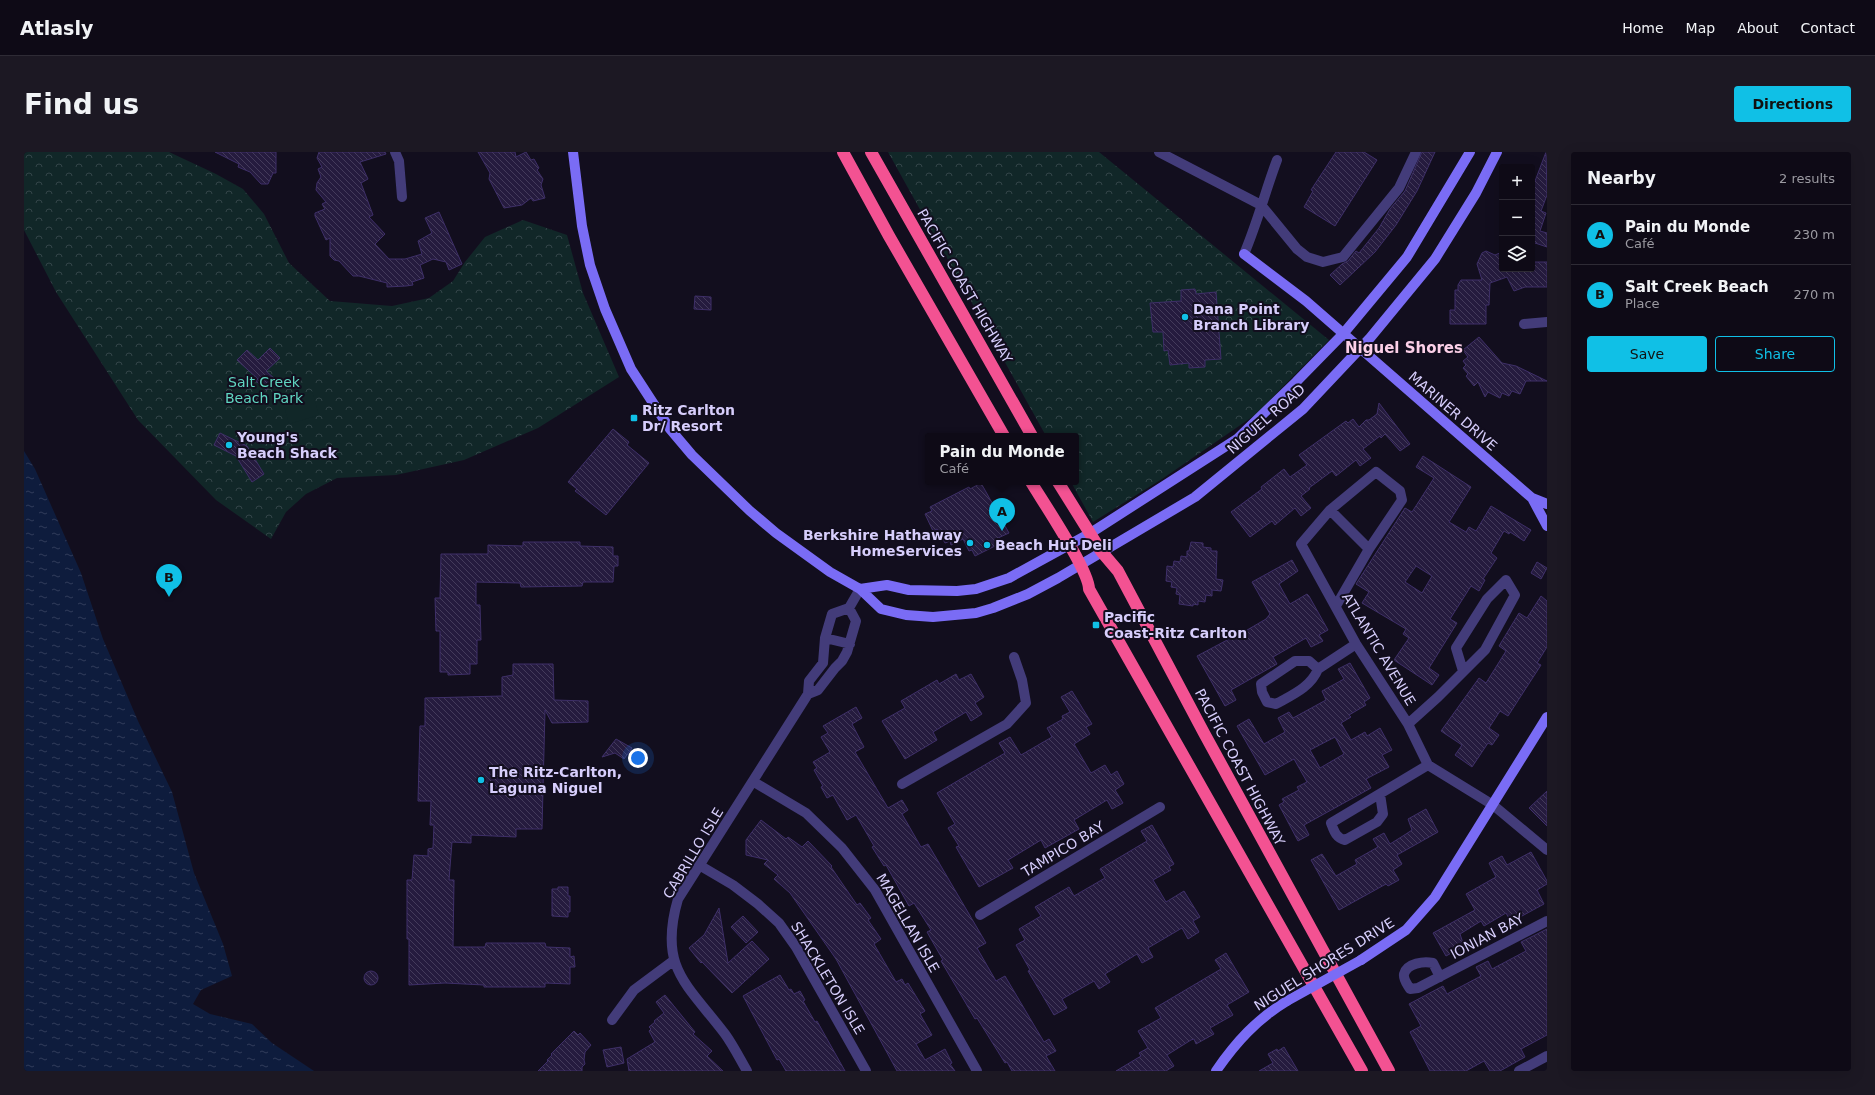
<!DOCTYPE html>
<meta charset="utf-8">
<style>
body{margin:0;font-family:"DejaVu Sans",sans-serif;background:#1c1823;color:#f1f3f6}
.controls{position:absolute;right:12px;top:12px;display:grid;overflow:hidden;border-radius:4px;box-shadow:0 4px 16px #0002}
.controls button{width:36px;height:36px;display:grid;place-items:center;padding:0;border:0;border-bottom:1px solid #2e2b35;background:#0e0a16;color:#f1f3f6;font:20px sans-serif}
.you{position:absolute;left:614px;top:606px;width:14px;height:14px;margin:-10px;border:3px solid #fff;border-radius:50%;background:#1a73e8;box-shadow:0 0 0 6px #1a73e833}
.badge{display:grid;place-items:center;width:26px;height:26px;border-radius:50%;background:#10c0e6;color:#111;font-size:13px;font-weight:700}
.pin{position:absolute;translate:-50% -33px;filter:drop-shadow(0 1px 2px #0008)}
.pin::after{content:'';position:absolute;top:21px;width:14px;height:12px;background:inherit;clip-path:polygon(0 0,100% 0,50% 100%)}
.popup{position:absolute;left:901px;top:281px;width:154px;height:52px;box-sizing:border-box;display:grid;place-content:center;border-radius:4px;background:#0e0a16;filter:drop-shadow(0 1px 3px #0005);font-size:13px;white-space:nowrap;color:#9b9aa1}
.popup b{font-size:15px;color:#f1f3f6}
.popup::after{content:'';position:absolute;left:50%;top:100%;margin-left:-8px;border:8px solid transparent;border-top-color:#0e0a16}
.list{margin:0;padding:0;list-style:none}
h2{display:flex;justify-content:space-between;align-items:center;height:52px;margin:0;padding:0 16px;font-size:17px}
h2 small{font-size:13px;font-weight:400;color:#9b9aa1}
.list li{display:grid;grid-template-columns:26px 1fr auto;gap:12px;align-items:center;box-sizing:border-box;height:60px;padding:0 16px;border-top:1px solid #2e2b35}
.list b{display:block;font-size:15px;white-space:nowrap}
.list p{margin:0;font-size:13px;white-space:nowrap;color:#9b9aa1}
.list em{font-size:13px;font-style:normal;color:#9b9aa1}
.actions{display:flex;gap:8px;padding:12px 16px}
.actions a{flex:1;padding:9px 0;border:1px solid #10c0e6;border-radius:4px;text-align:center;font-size:14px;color:#10c0e6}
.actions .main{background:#10c0e6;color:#111}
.icon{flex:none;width:22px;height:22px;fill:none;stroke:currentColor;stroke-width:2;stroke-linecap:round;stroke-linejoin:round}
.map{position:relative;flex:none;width:1523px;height:919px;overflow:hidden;border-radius:4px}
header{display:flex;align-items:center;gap:24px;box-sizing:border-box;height:56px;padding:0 20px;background:#0e0a16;border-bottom:1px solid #2e2b35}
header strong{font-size:19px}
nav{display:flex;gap:22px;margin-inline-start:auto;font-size:14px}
.intro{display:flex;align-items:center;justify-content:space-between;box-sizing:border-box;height:96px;padding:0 24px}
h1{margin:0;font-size:28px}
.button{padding:10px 18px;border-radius:4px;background:#10c0e6;color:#111;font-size:14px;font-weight:700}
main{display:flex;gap:24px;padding:0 24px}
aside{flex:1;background:#0e0a16;border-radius:4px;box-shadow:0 4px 16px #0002}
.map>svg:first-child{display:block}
.forest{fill:url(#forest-crowns)}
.garden{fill:#112728}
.water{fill:url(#water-ripples)}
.building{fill:url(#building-back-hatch);stroke:#3e2f68;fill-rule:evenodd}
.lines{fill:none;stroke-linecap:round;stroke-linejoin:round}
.street{stroke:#433c7a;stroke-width:10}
.secondary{stroke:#7a6cf5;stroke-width:10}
.highway{stroke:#f35292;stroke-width:12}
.secondary-bridge{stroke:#7a6cf5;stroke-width:10}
.poi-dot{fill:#10c0e6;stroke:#120e1e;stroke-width:1.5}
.labels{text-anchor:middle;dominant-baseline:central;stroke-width:4;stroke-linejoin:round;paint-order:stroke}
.street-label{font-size:14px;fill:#d7cefc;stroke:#120e1e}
.poi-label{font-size:14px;font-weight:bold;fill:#d7cefc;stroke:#120e1e;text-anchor:start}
.park-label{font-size:14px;fill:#60d6c1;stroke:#120e1e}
.neighbourhood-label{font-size:15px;font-weight:bold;fill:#fcd0e8;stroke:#120e1e}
</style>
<header>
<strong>Atlasly</strong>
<nav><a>Home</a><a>Map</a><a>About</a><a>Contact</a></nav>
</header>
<div class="intro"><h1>Find us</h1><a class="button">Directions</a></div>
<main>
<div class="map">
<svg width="1523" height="919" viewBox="0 0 1523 919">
<defs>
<pattern id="forest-crowns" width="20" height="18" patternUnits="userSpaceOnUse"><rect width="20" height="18" fill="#112728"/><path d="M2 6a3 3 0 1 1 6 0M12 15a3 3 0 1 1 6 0" fill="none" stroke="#334548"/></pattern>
<pattern id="water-ripples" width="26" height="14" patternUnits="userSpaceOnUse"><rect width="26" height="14" fill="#0e1c3d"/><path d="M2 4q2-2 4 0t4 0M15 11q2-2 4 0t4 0" fill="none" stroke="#303c5a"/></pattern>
<pattern id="building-back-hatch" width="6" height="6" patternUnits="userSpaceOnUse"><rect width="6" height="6" fill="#251b3e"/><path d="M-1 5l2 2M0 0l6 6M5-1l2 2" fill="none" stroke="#443b5b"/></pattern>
</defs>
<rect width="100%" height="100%" fill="#120e1e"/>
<!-- forest -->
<path class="forest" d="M0,0h145l47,22 27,15 21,25 25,49 41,38 62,5 37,-8 24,-17 12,-19 20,-25 38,-17 44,15 16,58 36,84 -81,51 -74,32 -68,15 -59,3 -31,16 -20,18 -15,27 -55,-39 -78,-80 -82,-128 -32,-62z
M864,0h211l230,188 -74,75 -93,64 -69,43 -22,-40h5v-46h-30z"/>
<!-- garden -->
<path class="garden" d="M288,239l7,24 -30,9 -7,-25z"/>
<!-- water -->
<path class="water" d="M0,299l11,18 46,104 22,66 35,82 34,71 22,81 29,71 9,32 -31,14 -8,14 17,10 42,10 20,19 42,28h-290z"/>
<!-- building -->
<path class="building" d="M191,0h61v21h-3l-5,11h-7l-11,-12 -12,-5 1,-3z
M295,0h66l1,2 -26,8 8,17 -7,4 12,32 -4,2 16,17 -10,10 14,15h16l17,-5 -4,-13 14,-8 -7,-15 14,-6 23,52 -13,6 -3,-8 -13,-3 -13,6 4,13 -12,4 1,3 -7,1 -19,1v-4l-28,-7h-6l-14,-15 -5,-1 -4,-4v-18l-4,2 -11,-24v-3l10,-4 -3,-5 4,-2 -10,-12 1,-7 4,-6 -3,-8 4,-2 -5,-9z
M454,0h37l1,5 10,-5 5,8 3,-1 5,9 -2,2 6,9 -2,6 4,13 -12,3 -2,-3 -9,7 -18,3 -15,-29 1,-6z
M1312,0h28l13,8 -42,66 -31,-19 9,-16 -2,-1z
M1398,0h13l-18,39 -21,34 -21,27 -35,33 -10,-10 12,-11 6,-3 8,-10 3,2 20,-25 11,-19 15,-18z
M1522,0l1,43 -6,16 5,2 -6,18 7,2v14l-12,-4 -2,5 -1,-59z
M1462,99l9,4 7,-3v17h30v-7h15v25h-22l-11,4 -7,-14 -17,6 -1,22h-3v19h-36v-14h5v-20h3v-5l3,-5h21l-5,-16 5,-11z
M1171,137l1,5 20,-2 5,67 -16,1v7l-16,1v-5l-19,2 -2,-15 -4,1 -1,-19h-10l-3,-29 31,-2v-11z
M671,144l16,1v13l-17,-1z
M1455,185l23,26 14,3 31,15h-21l-6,13 -8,-3 -3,5 -7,-3 -2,5 -12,-6 -3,5 -7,-15 -4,4 -8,-10 2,-2 -5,-6 3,-3 -3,-4 5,-4 -5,-7z
M246,196l10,10 -14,13 10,9 -10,10 -10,-9 2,-2 -21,-19 10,-10 11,10z
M1355,251l31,41 -10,7 -15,-17 -4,4 -1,-2 -17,13 8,9 -11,8 -4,-6 -20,16 -4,-5 -23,17 1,1 -9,7 10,12 -10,8 -6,-8 -20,17 -3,-4 -22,16 -19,-25 31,-23 -1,-2 23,-18 6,8 17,-12 -8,-10 47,-34 2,2 5,-4 6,8 7,-7h3l8,-6z
M589,277l16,13 -2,3 22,18 -43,52 -31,-24 2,-2 -9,-7z
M196,281l27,13 17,28 -12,8 -16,-26 -22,-11z
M1399,304l48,31 -22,35 17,10 3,-5 7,4 15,-25 40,24 -7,11 -14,-9 -1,2 -5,-3 -13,22 6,5 -14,21 2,1 -6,11 -8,-5 -21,33 7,4 -28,45 10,7 -7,10 -38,-25 15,-22 -6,-4 3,-5 -44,-26 7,-11 -13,-8 49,-76 7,4 22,-34 -18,-11zM1392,414l16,10 -10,17 -17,-11z
M957,331l28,50 -11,5 3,5 -26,13 -3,-6 -3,1 -6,-12 -12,6 -1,-4 -5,2 -8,-14 -4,2 -8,-17 7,-3 -2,-4 39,-20 1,2z
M499,390h57v4l33,1v9h5v10h-4l-1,16h-30l-1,4 -61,1 -1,-4 -44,-1v23h4l1,35h-4v24h-7v10l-22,1v-3h-8v-41h-4l-1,-33h5l1,-44h47v-9l35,1z
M1167,390l12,1v4l8,1v3h6l-1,28 7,1 -2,11 -9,-1v6l-6,-1 -1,7 -7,-1v4l-5,-1v2l-14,-2 1,-9 -4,-1 1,-6 -6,-1 1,-5 -6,-1 1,-15 6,1 1,-6 6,1 1,-6 6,1v-6h2z
M1268,408l6,11 -19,13 11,20 17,-10 2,2 19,34 -9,5 4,6 -12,6 -5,-9 -33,19 4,7 -46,26 5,10 -11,6 -28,-50 34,-18 -2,-3 11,-6 2,4 24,-14 4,-5 -18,-32z
M1513,410l10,6 -6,11 -10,-6z
M1517,444l6,5v46l-10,16 4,2 -33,51 -8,-5 -11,17 10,7 -7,10 -4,-2 -16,24 -17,-12 7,-10 -21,-14 38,-53 7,5 20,-32 -7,-5 20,-33 8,5z
M1326,511l20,35 -6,4 2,3 -17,10 2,2 -10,6 10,17 14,-8 2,4 13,-8 12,22 -10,5 7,12 -23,12 5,9 -67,37 5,10 -11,6 -19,-36 5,-3 -2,-3 17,-9 -2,-3 10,-5 -13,-23 -29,16 -28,-49 12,-7 15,25 21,-12 -7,-14 11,-6 4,6 33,-18 -4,-9 22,-12 -6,-10zM1311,585l9,17 -24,14 -10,-18z
M489,512h40l1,36 34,1v21l-36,1 -7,-13 -3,119h-26v8l-45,-2v8l-19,-1 -3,38h5l-1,67h32l1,-4h59l1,4 24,1v9l4,-1 1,11h-5v17l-25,-1v4h-61v-2l-39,-2 -36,2v-46h-2v-59h5l2,-25 14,1v-7l5,-1 1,-23h-4l1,-24h-13l2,-75h5v-28l77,-2v-19l11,-2z
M932,522l3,6 12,-6 13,23 -9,6 7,11 -11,7 -5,-9 -33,20 4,8 -32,19 -23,-38 23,-13 -4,-7 36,-21 2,4z
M1048,539l20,33 -6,3 4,7 -16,10 17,29 14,-8 6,10 6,-4 7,13 -9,6 8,13 -11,6 -5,-9 -33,20 5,9 -34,19 -4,-8 -33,20 5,8 -34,19 -23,-40 3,-1 -11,-18 7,-4 -18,-31 68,-40 -6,-10 11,-6 11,18 31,-18 -5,-9 16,-9 -1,-3 8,-4 -9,-15z
M832,555l6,11 -10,6 12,23 -9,5 33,56 14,-8 6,10 -6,4 19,33 7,-3 58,99 -9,5 19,33 9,-5 39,66 5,-3 7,12 -10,5 9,15h-43l-5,-9 -2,1 -28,-45 -2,1 -24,-41 -10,-17 2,-1 -16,-28 4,-2 -17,-27 -5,3 -23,-41 -2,1 -12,-19 2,-1 -18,-31 -9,5 -14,-25 -6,3 -6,-11 2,-1 -9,-16 3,-2 -4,-6 17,-10 -9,-15 7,-4 -5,-7z
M592,587l16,9 -8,11 -9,-6 -13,4z
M1523,639v35l-18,-18z
M1402,657l12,23 -41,23 5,9 -9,6 6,10 -11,6 -2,-2 -47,26 -28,-50 11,-6 14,22 21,-12 -2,-4 23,-13 -5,-8 11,-6 6,11 16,-10 6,-4 -4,-11z
M737,668l25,19 2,-2 14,10 6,-6 24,25 -1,1 26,38 3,-2 11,15 -3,2 13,19 -7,5 22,38 6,-3 3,6 3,-2 17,28 -5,3 12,21 -16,9 9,16 20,-11 7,14 -2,1 5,7h-58l-61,-112 -46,-66 -16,-14 4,-4 -14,-11 4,-4 -22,-5v-15z
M1128,673l22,39 -5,3 2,3 -18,10 13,22 18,-11 16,26 -7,4 6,11 -11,7 -6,-11 -34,20 5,9 -11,6 -5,-9 -32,20 5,8 -11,7 -5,-8 -32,18 5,9 -13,7 -26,-44 2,-1 -14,-25 9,-5 -6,-11 22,-13 -6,-9 34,-20 5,9 31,-18 -5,-9 47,-28 -6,-10z
M1507,700l16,29v3l-10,6 7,14 -33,18 -5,-9 -22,13 -3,-5 -21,13 4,12 -18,10 -13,-23 42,-23 -9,-16 30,-17 -7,-14 13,-7 5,9z
M534,735h10v9h2v16h-2v5l-16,-1v-27h6z
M695,756l9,55 24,-22 17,18 -37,34 -30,-31 -1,1 -12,-15 15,-13z
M719,764l15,16 -12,11 -15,-16z
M1523,777v106l-26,14 4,8 -25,14h-10l-6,-10 -18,10h-36l-20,-39 11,-6 -12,-22 34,-18 4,8 34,-18 -5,-9 12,-6 4,8 34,-18 -5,-9z
M1202,801l23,39 -22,13 6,10 -23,13 4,6 -18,10 -2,-5 -3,1 -24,15 7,11 -8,5h-50l25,-15 -2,-3 9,-5 -10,-17 23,-13 -6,-10 66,-39 -6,-9z
M340 826a7 7 0 1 1 14 0a7 7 0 1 1-14 0Z
M756,823l9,15 2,-1 3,5 6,-3 5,9 -2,1 12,21 2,-1 28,50h-59l-7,-12 -2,1 -34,-64z
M641,843l30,37 -2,2 19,17 -5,5 16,15h-94l-2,-12 28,-17 -6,-11 2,-2 -2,-2 6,-5 -1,-1 10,-8 -8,-11z
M550,879l4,4 2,-2 11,12 -6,7 -1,8 1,4 -3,3v4h-44l10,-10 -1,-1 5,-5 -1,-1z
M597,895l3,16 -17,4 -4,-17z
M1260,895l14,24h-39l14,-8 -5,-9 9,-5 1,2z"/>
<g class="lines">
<!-- street -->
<path class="street" d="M371,0l4,9 3,36
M1135,0l102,53 36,44 10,8 16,5 20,-5 56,-69 17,-36
M1220,102c13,-30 21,-62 33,-94
M1500,172l23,-2
M1306,358l39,39
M1312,454l33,-57 33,-49 -2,-9 -24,-19 -46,38 -29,34 55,100 52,80 20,41 65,40 54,45
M801,486l25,6
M1294,517c-7,18 -26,26 -42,35l-9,-2 -5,-10 -1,-8 34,-23h14l9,8 38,-25
M784,542l10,-4 17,-22 7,-7 5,-9 9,-31 -7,-13
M1384,572l30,-27 47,-47 30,-55 -9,-15 -19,19 -31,49 7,23
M730,630l52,31 36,35 33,42 102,181
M878,632l105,-60 19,-21 -4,-23 -8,-23
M1356,642l3,20 -6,8 -32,18c-9,-2 -11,-9 -14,-17l97,-58
M675,713l34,20 25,19 21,19 17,24 70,124
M956,763l180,-108
M1416,825l-7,-14c-9,-2 -26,0 -29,11 -1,6 4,11 6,15l8,-1 129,-67
M588,868l22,-30 39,-29
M723,919c-7,-12 -14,-26 -22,-37 -38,-50 -67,-66 -47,-135l130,-205 1,-13 14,-18 2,-25 7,-24 17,-6 11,-19
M1495,919l28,-15"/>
<!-- secondary -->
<path class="secondary" d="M549,0l9,74 8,39 15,44 26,60 39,60 22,26 58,56 26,22 54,39 30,17 21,20 25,6 27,2 43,-4 17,-5 35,-14 30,-16 137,-81 108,-88 67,-71 65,-79 41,-66 21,-41
M1220,102l62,47 226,197 15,28
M1508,346l15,6
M836,437l27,-4 22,5 48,1 19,-2 33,-11 80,-44 148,-95 59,-57 47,-48 64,-77 63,-105
M1337,808l45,-30 29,-33 112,-180
M1192,919c20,-29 41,-52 71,-70"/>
<!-- highway -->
<path class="highway" d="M819,0l46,84 115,200
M847,0l161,284
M1007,330c12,20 58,88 58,107l273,482
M1034,330l43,69 17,20 86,162 185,338"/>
<!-- secondary-bridge -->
<path class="secondary-bridge" d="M1263,849l74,-41"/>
</g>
<!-- markers -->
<g class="poi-dot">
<circle cx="1161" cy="165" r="4"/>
<rect x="606" y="262" width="8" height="8" rx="2"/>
<circle cx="205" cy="293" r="4"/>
<circle cx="946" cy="391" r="4"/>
<circle cx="963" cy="393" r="4"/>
<rect x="1068" y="469" width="8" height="8" rx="2"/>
<circle cx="457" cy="628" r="4"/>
</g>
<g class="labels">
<!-- street labels -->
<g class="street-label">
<text transform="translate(941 134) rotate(60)">PACIFIC COAST HIGHWAY</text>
<text transform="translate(1429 259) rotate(41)">MARINER DRIVE</text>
<text transform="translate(1242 267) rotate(-41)">NIGUEL ROAD</text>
<text transform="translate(1355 497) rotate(59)">ATLANTIC AVENUE</text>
<text transform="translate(1216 615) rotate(62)">PACIFIC COAST HIGHWAY</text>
<text transform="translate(1039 697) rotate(-31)">TAMPICO BAY</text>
<text transform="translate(669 701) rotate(-59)">CABRILLO ISLE</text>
<text transform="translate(884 771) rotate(60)">MAGELLAN ISLE</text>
<text transform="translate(1463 784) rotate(-28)">IONIAN BAY</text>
<text transform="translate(1300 812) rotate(-32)">NIGUEL SHORES DRIVE</text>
<text transform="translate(804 826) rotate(59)">SHACKLETON ISLE</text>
</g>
<!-- poi labels -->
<g class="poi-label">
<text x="1169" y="157">Dana Point<tspan x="1169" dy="16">Branch Library</tspan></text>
<text x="618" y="258">Ritz Carlton<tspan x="618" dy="16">Dr/ Resort</tspan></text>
<text x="213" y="285">Young's<tspan x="213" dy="16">Beach Shack</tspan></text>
<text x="938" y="383" text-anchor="end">Berkshire Hathaway<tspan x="938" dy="16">HomeServices</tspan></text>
<text x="971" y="393">Beach Hut Deli</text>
<text x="1080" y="465">Pacific<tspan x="1080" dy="16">Coast-Ritz Carlton</tspan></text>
<text x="465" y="620">The Ritz-Carlton,<tspan x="465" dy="16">Laguna Niguel</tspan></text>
</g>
<!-- park labels -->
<g class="park-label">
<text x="240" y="230">Salt Creek<tspan x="240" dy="16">Beach Park</tspan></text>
</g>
<!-- neighbourhood labels -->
<g class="neighbourhood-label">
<text x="1380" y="196">Niguel Shores</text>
</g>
</g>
</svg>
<div class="controls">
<button>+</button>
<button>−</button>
<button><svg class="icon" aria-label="layers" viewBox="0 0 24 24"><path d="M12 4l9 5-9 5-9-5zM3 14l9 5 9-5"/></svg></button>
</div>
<div class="you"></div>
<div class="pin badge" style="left:978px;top:379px">A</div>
<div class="popup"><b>Pain du Monde</b>Café</div>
<div class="pin badge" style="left:145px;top:445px">B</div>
</div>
<aside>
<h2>Nearby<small>2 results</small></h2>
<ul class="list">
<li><span class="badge">A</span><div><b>Pain du Monde</b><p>Café</p></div><em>230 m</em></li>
<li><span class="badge">B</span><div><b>Salt Creek Beach</b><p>Place</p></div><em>270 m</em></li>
</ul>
<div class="actions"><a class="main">Save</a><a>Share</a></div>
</aside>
</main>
